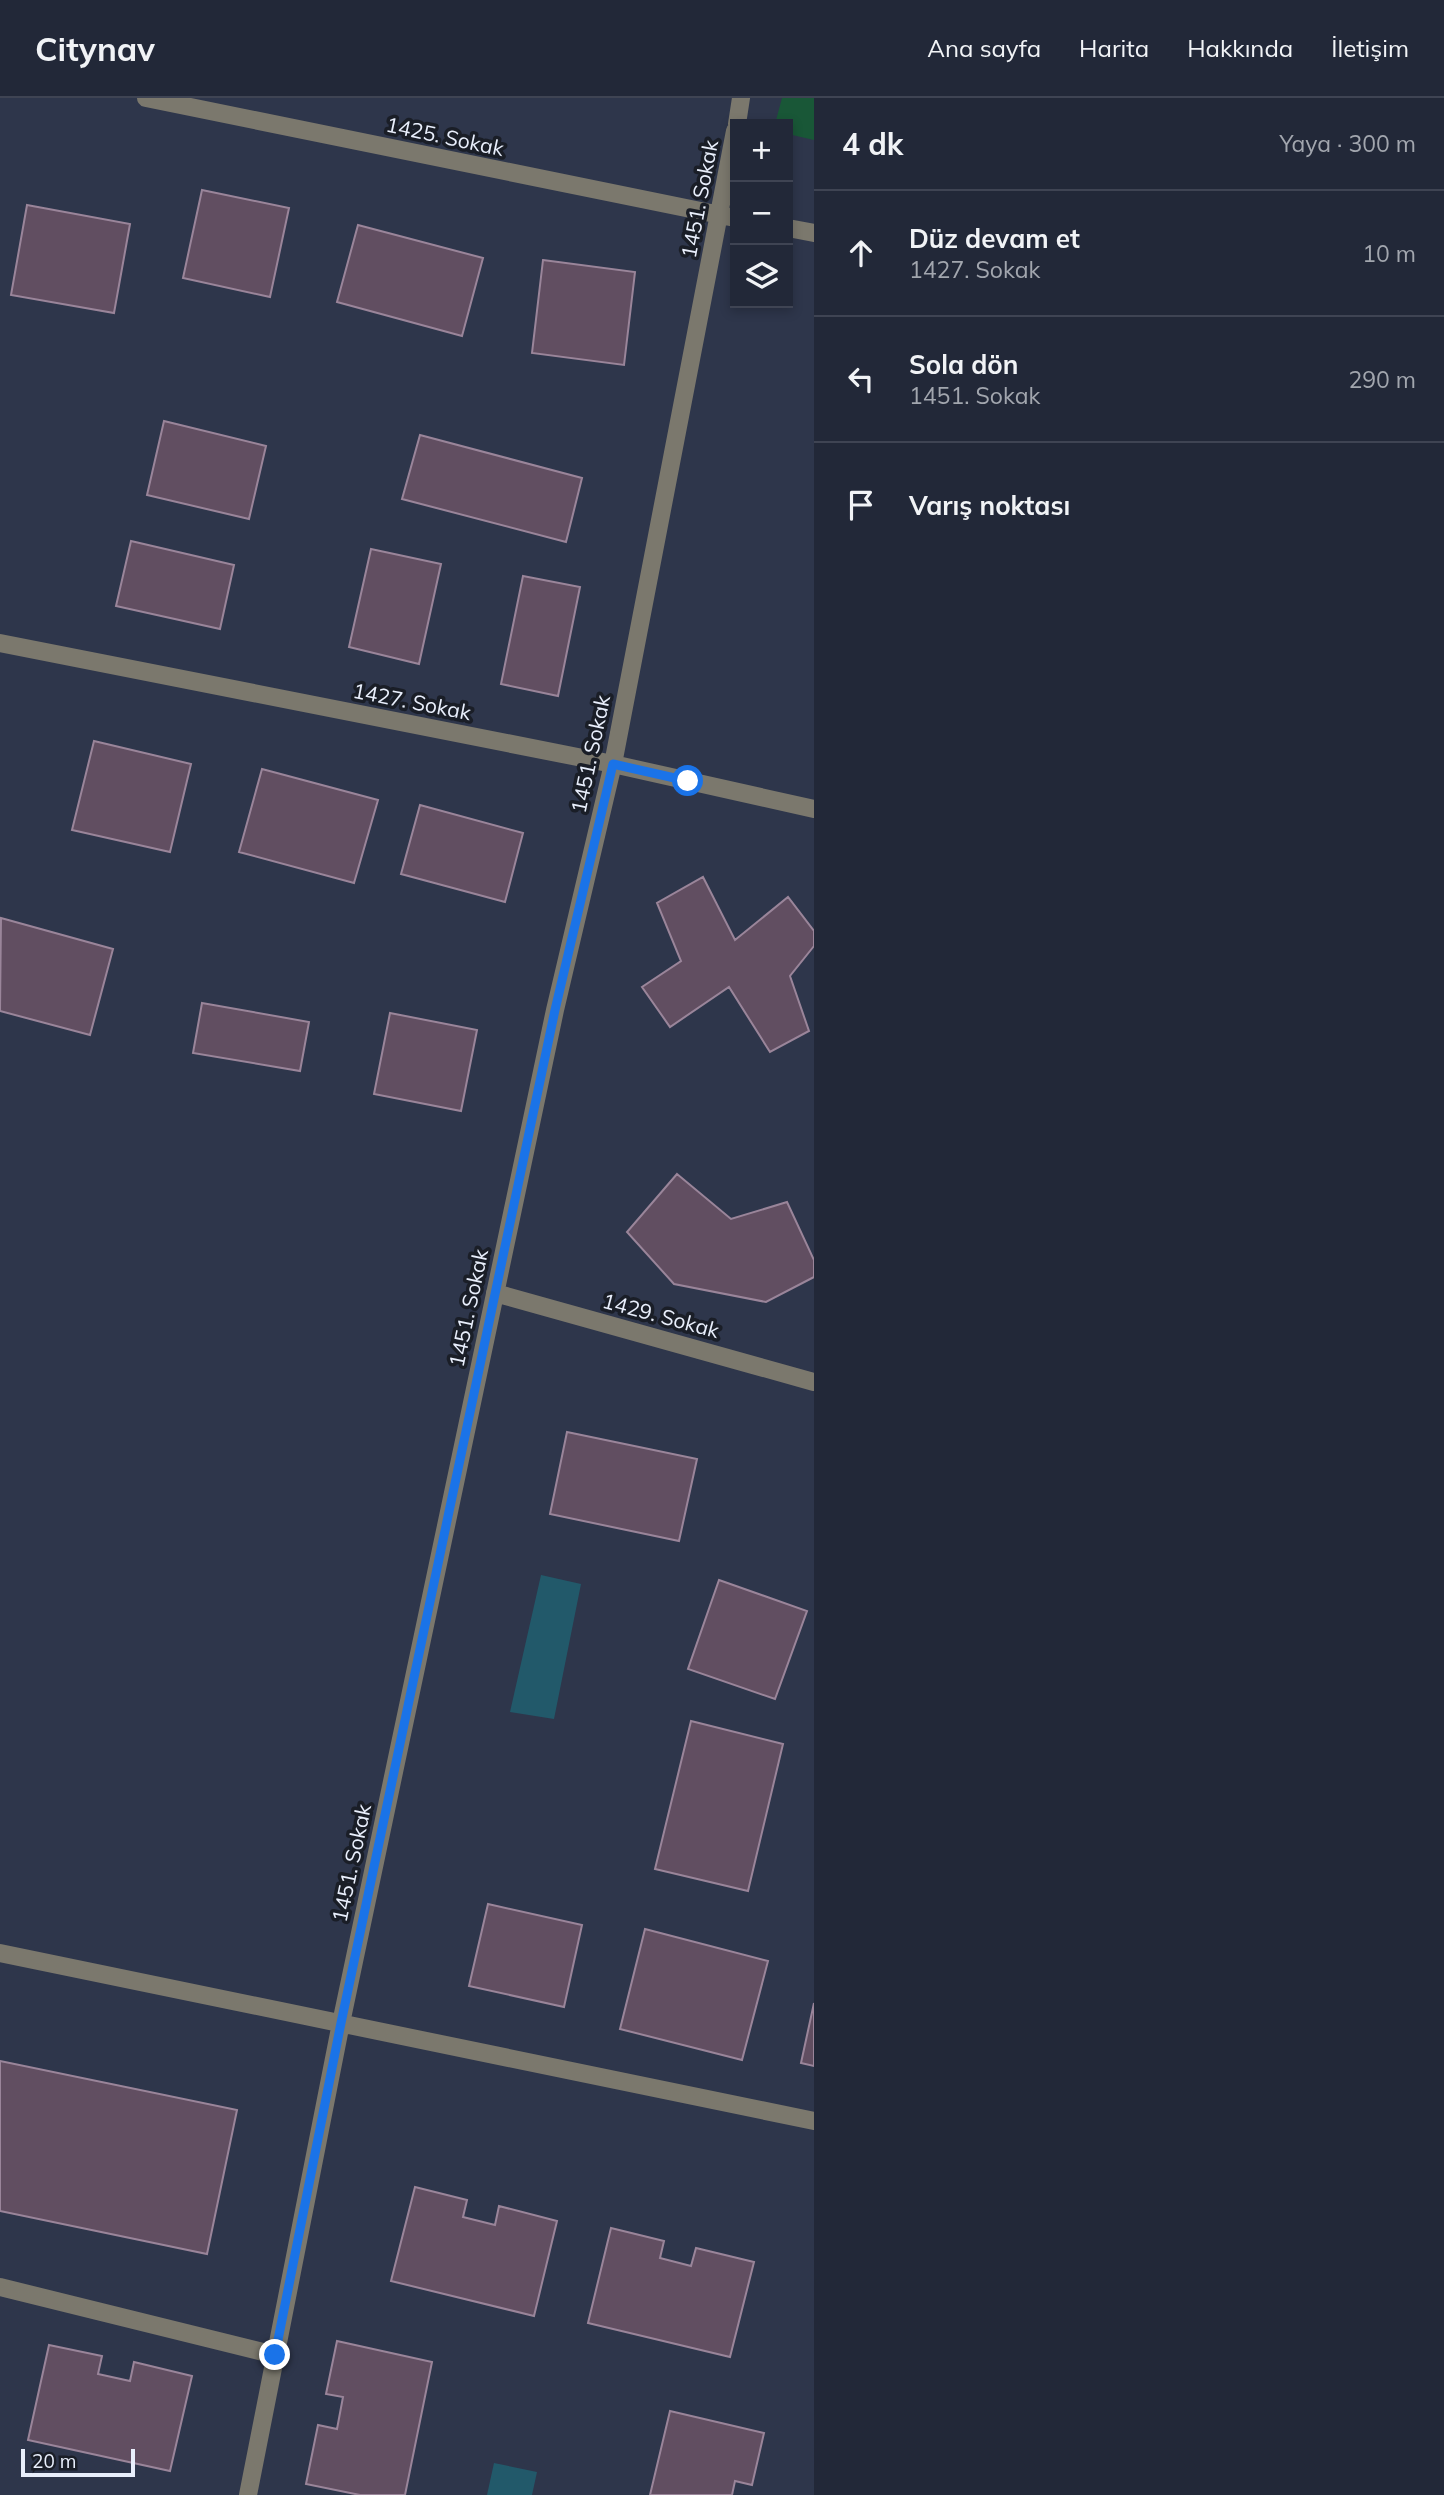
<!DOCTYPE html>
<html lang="tr">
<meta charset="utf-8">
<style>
body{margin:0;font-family:Mulish,sans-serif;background:#2a3040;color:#f1f3f6}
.controls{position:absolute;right:21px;top:21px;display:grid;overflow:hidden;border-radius:0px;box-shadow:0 4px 10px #0003}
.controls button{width:63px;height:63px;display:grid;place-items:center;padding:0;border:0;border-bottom:2px solid #3f4453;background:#222838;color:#f1f3f6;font:35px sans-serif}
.scale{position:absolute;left:21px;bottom:18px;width:114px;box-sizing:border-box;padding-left:7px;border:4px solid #e9effc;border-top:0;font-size:19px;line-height:24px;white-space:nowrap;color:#e9effc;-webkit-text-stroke:5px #1a1e27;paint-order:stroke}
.stop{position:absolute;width:21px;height:21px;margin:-16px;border:5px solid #1a73e8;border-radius:50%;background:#fff}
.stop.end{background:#1a73e8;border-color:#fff;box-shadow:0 2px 7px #0008}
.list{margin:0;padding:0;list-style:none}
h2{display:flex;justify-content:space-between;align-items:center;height:91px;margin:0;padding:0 28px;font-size:30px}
h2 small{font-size:23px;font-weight:400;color:#a2a6ae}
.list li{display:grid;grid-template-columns:46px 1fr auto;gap:21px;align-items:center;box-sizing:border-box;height:126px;padding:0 28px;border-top:2px solid #3f4453}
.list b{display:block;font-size:26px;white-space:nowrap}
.list p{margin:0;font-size:23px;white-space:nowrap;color:#a2a6ae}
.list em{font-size:23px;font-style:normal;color:#a2a6ae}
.icon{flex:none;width:38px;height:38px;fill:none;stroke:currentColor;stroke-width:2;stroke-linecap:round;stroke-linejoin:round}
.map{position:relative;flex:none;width:814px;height:2397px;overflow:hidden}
header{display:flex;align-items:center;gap:42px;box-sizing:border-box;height:98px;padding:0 35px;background:#222838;border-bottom:2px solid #3f4453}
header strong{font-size:33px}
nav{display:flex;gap:38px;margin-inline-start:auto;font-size:24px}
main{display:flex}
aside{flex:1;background:#222838}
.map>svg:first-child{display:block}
.green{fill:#195737}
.water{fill:#22596a}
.building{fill:#614e61;stroke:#9a859a;stroke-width:2}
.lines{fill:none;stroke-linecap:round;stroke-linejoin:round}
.minor{stroke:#7b786d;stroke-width:18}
.route{stroke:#1a73e8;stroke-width:9}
.labels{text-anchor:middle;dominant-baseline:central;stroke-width:7;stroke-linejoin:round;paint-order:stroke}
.street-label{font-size:21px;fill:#e9effc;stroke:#1a1e27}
</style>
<header>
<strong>Citynav</strong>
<nav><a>Ana sayfa</a><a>Harita</a><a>Hakkında</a><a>İletişim</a></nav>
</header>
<main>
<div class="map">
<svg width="814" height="2397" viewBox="0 0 814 2397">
<rect width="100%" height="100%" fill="#2e364b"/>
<!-- green -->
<path class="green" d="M782,0h32v42l-26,-6v-10h-13z"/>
<!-- water -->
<path class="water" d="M541,1477l40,9 -27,135 -44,-7z
M494,2365l43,9 -5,23h-45z"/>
<!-- building -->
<path class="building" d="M202,92l87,18 -19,89 -87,-19z
M27,107l103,19 -16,89 -103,-18z
M358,127l125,33 -21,78 -125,-34z
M543,162l92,12 -11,93 -92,-12z
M164,323l102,25 -17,73 -102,-24z
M420,337l162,43 -16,64 -164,-43z
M131,443l103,24 -14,64 -104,-23z
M371,451l70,15 -22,100 -70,-17z
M523,478l57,11 -22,109 -57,-12z
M94,643l97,23 -21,88 -98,-22z
M262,671l116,31 -24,83 -115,-31z
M420,707l103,28 -18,69 -104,-28z
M703,779l32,63 53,-43 26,34v15l-24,30 19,55 -39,21 -41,-65 -59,40 -28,-40 39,-26 -24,-58z
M1,820l112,31 -23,86 -90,-24z
M202,905l107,19 -9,49 -107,-18z
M390,915l87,17 -16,81 -87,-17z
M677,1076l54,45 56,-17 27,58v17l-48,25 -92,-18 -47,-52z
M567,1334l130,27 -18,82 -129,-27z
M719,1482l88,31 -32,88 -87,-30z
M691,1623l92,23 -35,147 -93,-22z
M488,1806l94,21 -18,82 -95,-21z
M645,1831l123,32 -26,99 -122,-31z
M814,1905v63l-13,-3z
M0,1963l237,49 -30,144 -207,-43z
M415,2089l52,13 -4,17 32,8 4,-19 58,15 -23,95 -143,-35z
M611,2130l53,13 -4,17 31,8 5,-18 58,14 -24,95 -142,-34z
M337,2243l95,21 -27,133h-45l-54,-11 12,-59 19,4 6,-32 -17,-3z
M49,2247l53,11 -4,18 32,7 4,-19 58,14 -22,95 -142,-31z
M670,2313l94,22 -12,52 -17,-4 -3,14h-82z"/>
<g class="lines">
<!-- minor -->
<path class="minor" d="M146,0l589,120
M737,26l4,-26
M788,130l26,5
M0,545l613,121 201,45
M495,1195l319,89
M0,1855l814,168
M0,2189l275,68
M248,2397l93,-472 214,-1013 58,-246 122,-633"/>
</g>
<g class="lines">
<!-- route -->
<path class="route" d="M275,2257l66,-332 214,-1013 58,-246 75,17"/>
</g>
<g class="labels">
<!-- street labels -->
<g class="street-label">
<text transform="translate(445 38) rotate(12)">1425. Sokak</text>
<text transform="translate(699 101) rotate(-79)">1451. Sokak</text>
<text transform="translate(412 603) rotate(11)">1427. Sokak</text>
<text transform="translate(590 656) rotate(-78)">1451. Sokak</text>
<text transform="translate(468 1210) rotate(-78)">1451. Sokak</text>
<text transform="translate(661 1217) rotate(15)">1429. Sokak</text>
<text transform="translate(351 1765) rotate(-78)">1451. Sokak</text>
</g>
</g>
</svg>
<div class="controls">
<button>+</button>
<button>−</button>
<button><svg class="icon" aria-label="layers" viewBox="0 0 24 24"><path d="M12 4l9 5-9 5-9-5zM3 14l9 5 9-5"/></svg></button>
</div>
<div class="scale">20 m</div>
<div class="stop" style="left:688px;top:683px"></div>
<div class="stop end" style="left:275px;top:2257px"></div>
</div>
<aside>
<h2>4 dk<small>Yaya · 300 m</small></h2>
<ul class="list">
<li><svg class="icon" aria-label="ahead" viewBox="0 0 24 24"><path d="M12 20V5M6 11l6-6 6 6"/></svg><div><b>Düz devam et</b><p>1427. Sokak</p></div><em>10 m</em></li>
<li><svg class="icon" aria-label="left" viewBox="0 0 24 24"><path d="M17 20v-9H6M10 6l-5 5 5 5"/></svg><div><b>Sola dön</b><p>1451. Sokak</p></div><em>290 m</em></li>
<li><svg class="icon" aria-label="arrive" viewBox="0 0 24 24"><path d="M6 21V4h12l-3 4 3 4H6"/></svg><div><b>Varış noktası</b></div></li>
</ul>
</aside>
</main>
